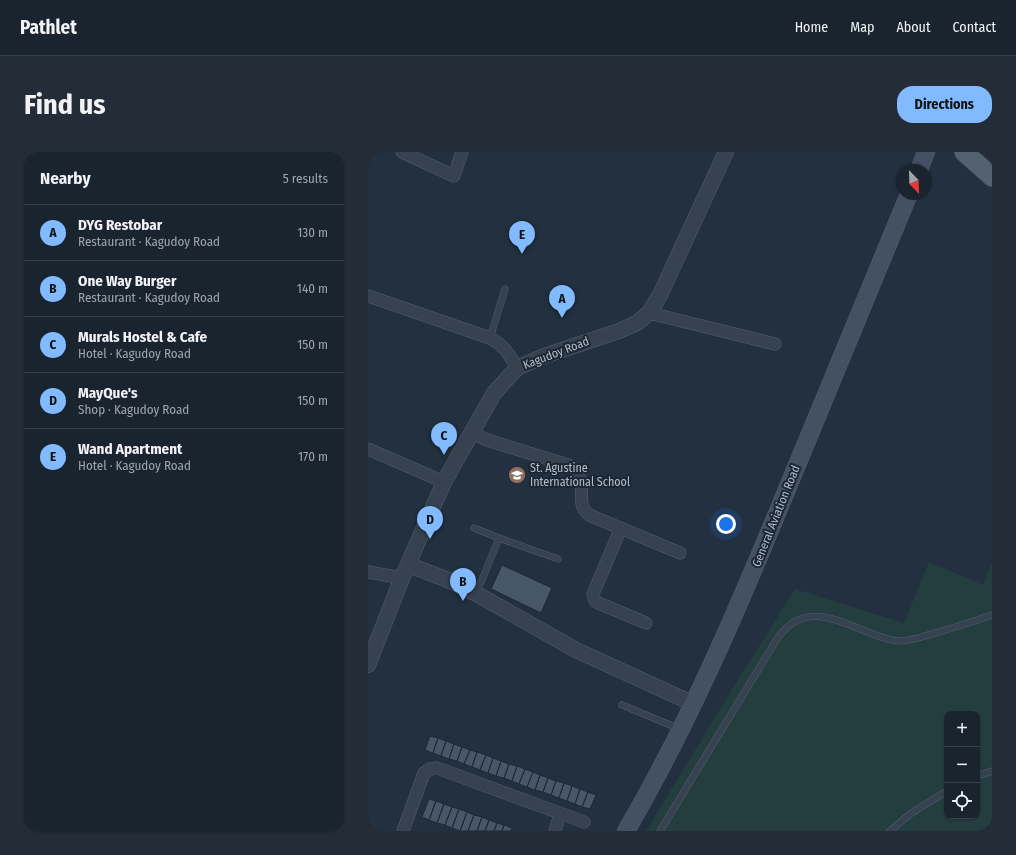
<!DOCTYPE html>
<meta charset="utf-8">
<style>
body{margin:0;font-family:"Fira Sans Condensed",sans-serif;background:#232c37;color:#f1f3f6}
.controls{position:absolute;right:12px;bottom:12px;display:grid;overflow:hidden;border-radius:8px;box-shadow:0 1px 3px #0004}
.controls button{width:36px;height:36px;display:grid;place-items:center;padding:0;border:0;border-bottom:1px solid #38414b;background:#1a242f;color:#f1f3f6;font:20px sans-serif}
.compass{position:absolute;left:528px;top:12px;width:36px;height:36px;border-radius:50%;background:#1a242f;box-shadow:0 1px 3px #0004;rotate:157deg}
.you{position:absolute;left:358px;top:372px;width:14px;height:14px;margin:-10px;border:3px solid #fff;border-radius:50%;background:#1a73e8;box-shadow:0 0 0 6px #1a73e833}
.badge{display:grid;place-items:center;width:26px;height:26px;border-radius:50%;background:#82baff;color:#111;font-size:13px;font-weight:700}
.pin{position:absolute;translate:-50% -33px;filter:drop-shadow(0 1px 2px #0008)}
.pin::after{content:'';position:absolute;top:21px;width:14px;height:12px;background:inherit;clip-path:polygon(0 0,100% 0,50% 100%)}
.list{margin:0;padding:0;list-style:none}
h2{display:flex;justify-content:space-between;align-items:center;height:52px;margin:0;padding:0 16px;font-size:17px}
h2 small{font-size:13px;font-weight:400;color:#9fa4aa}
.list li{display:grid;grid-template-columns:26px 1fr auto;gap:12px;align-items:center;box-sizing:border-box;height:56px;padding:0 16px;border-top:1px solid #38414b}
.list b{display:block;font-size:15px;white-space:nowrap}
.list p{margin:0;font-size:13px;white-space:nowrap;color:#9fa4aa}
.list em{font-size:13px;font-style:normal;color:#9fa4aa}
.icon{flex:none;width:22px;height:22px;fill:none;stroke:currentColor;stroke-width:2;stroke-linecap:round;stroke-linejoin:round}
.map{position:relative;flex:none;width:624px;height:679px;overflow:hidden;border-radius:16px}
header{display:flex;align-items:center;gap:24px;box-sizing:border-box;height:56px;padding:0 20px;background:#1a242f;border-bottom:1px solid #38414b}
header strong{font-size:19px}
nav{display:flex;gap:22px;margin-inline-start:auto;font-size:14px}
.intro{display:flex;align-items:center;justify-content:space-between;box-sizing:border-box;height:96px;padding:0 24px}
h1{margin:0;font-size:28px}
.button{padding:10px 18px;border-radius:16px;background:#82baff;color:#111;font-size:14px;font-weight:700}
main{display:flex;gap:24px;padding:0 24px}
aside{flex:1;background:#1a242f;border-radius:16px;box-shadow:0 1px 3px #0004}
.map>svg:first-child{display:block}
.green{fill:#243e40;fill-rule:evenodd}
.building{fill:#485768;stroke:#1d2936}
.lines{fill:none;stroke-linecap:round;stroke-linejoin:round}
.service-casing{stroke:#54606d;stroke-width:7}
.minor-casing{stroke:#54606d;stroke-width:13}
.tertiary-casing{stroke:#54606d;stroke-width:16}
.secondary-casing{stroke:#54606d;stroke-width:18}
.primary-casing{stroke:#3f4b58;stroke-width:20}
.service{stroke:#36424f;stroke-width:6}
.minor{stroke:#36424f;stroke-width:12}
.tertiary{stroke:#36424f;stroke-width:15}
.secondary{stroke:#445162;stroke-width:17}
.primary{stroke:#54616f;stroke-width:19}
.labels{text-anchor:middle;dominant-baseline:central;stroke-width:4;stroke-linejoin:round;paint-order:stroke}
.street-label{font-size:12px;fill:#b2bdca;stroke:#1b2734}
.poi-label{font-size:12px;fill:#b2bdca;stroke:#1b2734;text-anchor:start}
</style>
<header>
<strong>Pathlet</strong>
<nav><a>Home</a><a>Map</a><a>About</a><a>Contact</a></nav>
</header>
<div class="intro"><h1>Find us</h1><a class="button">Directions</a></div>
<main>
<aside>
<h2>Nearby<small>5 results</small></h2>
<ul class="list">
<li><span class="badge">A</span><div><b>DYG Restobar</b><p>Restaurant · Kagudoy Road</p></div><em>130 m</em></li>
<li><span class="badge">B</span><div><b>One Way Burger</b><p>Restaurant · Kagudoy Road</p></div><em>140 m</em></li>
<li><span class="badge">C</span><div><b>Murals Hostel &amp; Cafe</b><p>Hotel · Kagudoy Road</p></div><em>150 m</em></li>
<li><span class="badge">D</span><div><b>MayQue's</b><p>Shop · Kagudoy Road</p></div><em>150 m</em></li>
<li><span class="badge">E</span><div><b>Wand Apartment</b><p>Hotel · Kagudoy Road</p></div><em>170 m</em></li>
</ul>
</aside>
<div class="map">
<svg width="624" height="679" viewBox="0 0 624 679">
<rect width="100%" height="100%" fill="#22303f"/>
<!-- green -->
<path class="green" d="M561,410l54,23 9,-23v269h-346l82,-135 67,-107 109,34zM579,562h30v102h-30z"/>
<!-- building -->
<path class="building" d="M134,413l50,23 -11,25 -50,-24z
M62,584l8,2 -5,15 -8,-3z
M70,586l8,3 -5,15 -8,-3z
M78,589l8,3 -5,15 -8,-3z
M86,592l8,3 -5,14 -8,-2z
M94,595l8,3 -6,14 -7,-3z
M102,598l7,2 -5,15 -8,-3z
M109,600l9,3 -6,15 -8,-3z
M118,603l7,3 -5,15 -8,-3z
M125,606l8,3 -5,15 -8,-3z
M133,609l8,3 -5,14 -8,-2z
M141,612l8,2 -5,15 -8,-3z
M149,614l8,3 -6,15 -7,-3z
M157,617l8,3 -6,15 -8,-3z
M165,620l7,3 -5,15 -8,-3z
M172,623l8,3 -5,14 -8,-2z
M180,626l8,3 -5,14 -8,-3z
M188,629l8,2 -5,15 -8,-3z
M196,631l8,3 -5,15 -8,-3z
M204,634l8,3 -5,15 -8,-3z
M212,637l8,3 -6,15 -7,-3z
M220,640l8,3 -6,14 -8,-2z
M61,647l7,2 -7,19 -7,-3z
M68,649l8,3 -7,19 -8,-3z
M76,652l8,3 -7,18 -8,-2z
M84,655l7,2 -7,19 -7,-3z
M91,657l8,3 -7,19 -8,-3z
M99,660l7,3 -6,16h-8z
M106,663l8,2 -5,14h-9z
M114,665l7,3 -4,11h-8z
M121,668l8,3 -3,8h-9z
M129,671l7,2 -2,6h-8z
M136,673l8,3 -1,3h-9z"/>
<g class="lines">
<defs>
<path id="service" d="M122,186l15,-49
M106,376l25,10 59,21
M107,441l7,-13 17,-42
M254,553l58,24
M609,624l15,-5
M292,679l117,-192c5,-6 10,-13 17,-17 31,-19 72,16 104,19 10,0 21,-3 30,-6 22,-6 43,-13 64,-20
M522,679l20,-17 37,-23"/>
<path id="minor" d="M34,0l52,24 8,-24
M0,144l122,42c16,9 18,15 27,30
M281,161l126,31
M103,280l16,8 84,26c21,19 1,34 18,49l91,38
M0,297l76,33
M253,376l-28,66 1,4 2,4 50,21
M0,420l34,6
M35,679l21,-58 6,-4 7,-1 147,54
M187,679l5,-17"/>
<path id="tertiary" d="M41,413l39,15 27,13 101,57 118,54
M0,513l34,-87 42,-96 50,-89 23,-25 27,-12 75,-25 18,-8 12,-10 11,-18 66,-143"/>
<path id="secondary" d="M551,18l7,-18
M258,679c65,-111 115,-230 164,-349 39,-96 79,-192 119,-288"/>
<path id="primary" d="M596,0l28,25"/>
</defs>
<!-- service casing -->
<use href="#service" class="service-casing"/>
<!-- minor casing -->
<use href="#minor" class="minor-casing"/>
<!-- tertiary casing -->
<use href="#tertiary" class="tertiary-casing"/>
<!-- secondary casing -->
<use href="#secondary" class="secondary-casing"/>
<!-- primary casing -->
<use href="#primary" class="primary-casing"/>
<!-- service -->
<use href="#service" class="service"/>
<!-- minor -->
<use href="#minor" class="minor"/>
<!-- tertiary -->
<use href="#tertiary" class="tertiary"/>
<!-- secondary -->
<use href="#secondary" class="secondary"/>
<!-- primary -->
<use href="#primary" class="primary"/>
</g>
<!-- icons -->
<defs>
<symbol id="school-disc" viewBox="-11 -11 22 22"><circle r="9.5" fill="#8d6e63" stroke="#1b2734"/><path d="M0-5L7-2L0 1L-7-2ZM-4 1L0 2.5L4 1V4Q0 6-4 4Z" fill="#fff"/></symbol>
</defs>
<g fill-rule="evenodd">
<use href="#school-disc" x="139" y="313" width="20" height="20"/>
</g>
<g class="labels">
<!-- street labels -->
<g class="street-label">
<text transform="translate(188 201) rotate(-21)">Kagudoy Road</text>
<text transform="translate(408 364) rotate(-68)">General Aviation Road</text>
</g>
<!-- poi labels -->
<g class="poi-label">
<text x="162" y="316">St. Agustine<tspan x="162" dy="14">International School</tspan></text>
</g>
</g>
</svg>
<div class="controls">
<button>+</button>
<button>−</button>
<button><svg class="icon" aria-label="locate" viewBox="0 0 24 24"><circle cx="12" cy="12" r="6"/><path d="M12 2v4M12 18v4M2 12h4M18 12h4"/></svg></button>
</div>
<svg class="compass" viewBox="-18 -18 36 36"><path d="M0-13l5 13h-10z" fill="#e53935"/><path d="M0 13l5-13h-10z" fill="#9fa4aa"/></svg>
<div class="you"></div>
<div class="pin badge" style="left:194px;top:166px">A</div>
<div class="pin badge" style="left:95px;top:449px">B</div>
<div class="pin badge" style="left:76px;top:303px">C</div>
<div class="pin badge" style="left:62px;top:387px">D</div>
<div class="pin badge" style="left:154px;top:102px">E</div>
</div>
</main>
